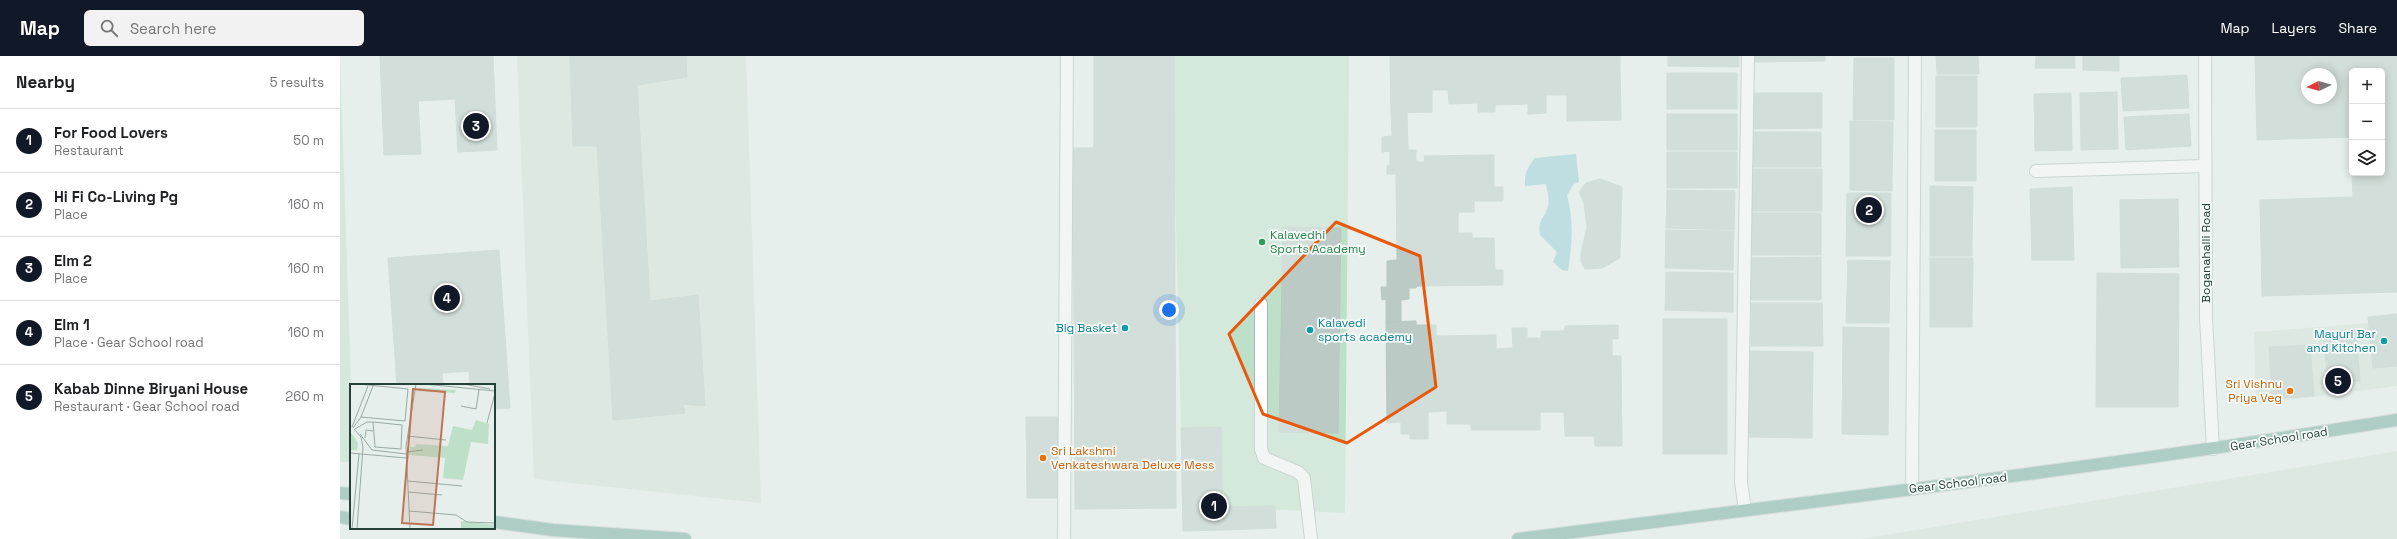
<!DOCTYPE html>
<meta charset="utf-8">
<style>
body{margin:0;font-family:"Space Grotesk",sans-serif;background:#f2f2f2;color:#202124}
.controls{position:absolute;right:12px;top:12px;display:grid;overflow:hidden;border-radius:6px;box-shadow:0 2px 10px #0003}
.controls button{width:36px;height:36px;display:grid;place-items:center;padding:0;border:0;border-bottom:1px solid #e0e0e0;background:#fff;color:#202124;font:20px sans-serif}
.compass{position:absolute;left:1961px;top:12px;width:36px;height:36px;border-radius:50%;background:#fff;box-shadow:0 2px 10px #0003;rotate:265deg}
.you{position:absolute;left:829px;top:254px;width:14px;height:14px;margin:-10px;border:3px solid #fff;border-radius:50%;background:#1a73e8;box-shadow:0 0 0 6px #1a73e833}
.badge{display:grid;place-items:center;width:26px;height:26px;border-radius:50%;background:#111827;color:#fff;font-size:13px;font-weight:700}
.pin{position:absolute;translate:-50% -50%;border:2px solid #fff;box-shadow:0 1px 4px #0006}
.list{margin:0;padding:0;list-style:none}
h2{display:flex;justify-content:space-between;align-items:center;height:52px;margin:0;padding:0 16px;font-size:17px}
h2 small{font-size:13px;font-weight:400;color:#757577}
.list li{display:grid;grid-template-columns:26px 1fr auto;gap:12px;align-items:center;box-sizing:border-box;height:64px;padding:0 16px;border-top:1px solid #e0e0e0}
.list b{display:block;font-size:15px;white-space:nowrap}
.list p{margin:0;font-size:13px;white-space:nowrap;color:#757577}
.list em{font-size:13px;font-style:normal;color:#757577}
.icon{flex:none;width:22px;height:22px;fill:none;stroke:currentColor;stroke-width:2;stroke-linecap:round;stroke-linejoin:round}
.map{position:relative;flex:none;width:2057px;height:483px;overflow:hidden}
header{display:flex;align-items:center;gap:24px;box-sizing:border-box;height:56px;padding:0 20px;background:#111827;color:#fff}
header strong{font-size:19px}
nav{display:flex;gap:22px;margin-inline-start:auto;font-size:14px}
.search{width:280px;height:36px;background:#f2f2f2;display:flex;align-items:center;gap:10px;box-sizing:border-box;padding:0 14px;border-radius:6px;color:#757577;font-size:15px}
main{display:flex}
aside{flex:1;background:#fff}
.map>svg:first-child{display:block}
.built{fill:#d4dfda}
.green{fill:#bfe0c8}
.water{fill:#8ec9d4}
.building{fill:#bbcac4;stroke:#b8c9c2;fill-rule:evenodd}
.lines{fill:none;stroke-linecap:round;stroke-linejoin:round}
.minor-casing{stroke:#a8b8b2;stroke-width:14}
.major-casing{stroke:#c2cac8;stroke-width:14}
.minor{stroke:#fff;stroke-width:12}
.major{stroke:#6aa596;stroke-width:12}
.marked{fill:none;stroke:#e8590c;stroke-width:3;stroke-linejoin:round}
.leisure-dot{fill:#2e9e5b;stroke:#f7fbf9;stroke-width:1.5}
.culture-dot{fill:#0f9aa8;stroke:#f7fbf9;stroke-width:1.5}
.food-dot{fill:#e8710a;stroke:#f7fbf9;stroke-width:1.5}
.labels{text-anchor:middle;dominant-baseline:central;stroke-width:3.5;stroke-linejoin:round;paint-order:stroke}
.leisure-label{font-size:12px;fill:#27864d;stroke:#f7fbf9;text-anchor:start}
.street-label{font-size:12px;fill:#24423a;stroke:#f7fbf9}
.culture-label{font-size:12px;fill:#0d838f;stroke:#f7fbf9;text-anchor:end}
.food-label{font-size:12px;fill:#c56008;stroke:#f7fbf9;text-anchor:end}
.inset-road{fill:none;stroke:#98aaa4;stroke-width:1}
.view{fill:#c07456;fill-opacity:0.15;stroke:#c07456;stroke-width:2}
.inset-edge{fill:none;stroke:#24423a;stroke-width:2}
</style>
<header>
<strong>Map</strong>
<div class="search"><svg class="icon" aria-label="search" viewBox="0 0 24 24"><circle cx="10" cy="10" r="6"/><path d="M15 15l6 6"/></svg>Search here</div>
<nav><a>Map</a><a>Layers</a><a>Share</a></nav>
</header>
<main>
<aside>
<h2>Nearby<small>5 results</small></h2>
<ul class="list">
<li><span class="badge">1</span><div><b>For Food Lovers</b><p>Restaurant</p></div><em>50 m</em></li>
<li><span class="badge">2</span><div><b>Hi Fi Co-Living Pg</b><p>Place</p></div><em>160 m</em></li>
<li><span class="badge">3</span><div><b>Elm 2</b><p>Place</p></div><em>160 m</em></li>
<li><span class="badge">4</span><div><b>Elm 1</b><p>Place · Gear School road</p></div><em>160 m</em></li>
<li><span class="badge">5</span><div><b>Kabab Dinne Biryani House</b><p>Restaurant · Gear School road</p></div><em>260 m</em></li>
</ul>
</aside>
<div class="map">
<svg width="2057" height="483" viewBox="0 0 2057 483">
<rect width="100%" height="100%" fill="#e6efeb"/>
<!-- built -->
<path class="built" d="M177,0h229l15,447 -227,-24z
M2057,265v65l-141,18 -2,-72z
M2057,395v88h-536z"/>
<!-- green -->
<path class="green" d="M0,0l11,329v77h-11z
M832,0h177l-4,457 -122,-6 -2,-79h-40z"/>
<!-- water -->
<path class="water" d="M1236,98l3,28 -5,2 -7,11c7,27 5,49 1,76l-6,-1 -9,-8 4,-10 -17,-17c-3,-16 5,-16 8,-29 2,-8 -1,-15 -2,-22l-21,2c-1,-12 3,-20 10,-28z"/>
<!-- building -->
<path class="building" d="M40,0h113l4,94 -39,2 -3,-53 -37,2 3,53 -37,1z
M230,0h116l1,21 -50,8 13,216 48,-6 7,111 -22,-2 2,9 -72,7 -16,-274h-24z
M754,0h80l2,452 -101,1 -2,-361h21z
M1050,0h230l1,64 -54,1v-26h-21v18l-18,1v-10l-33,1v7h-17v-9l-29,1 -1,-14h-16v22l-41,1z
M1328,0h71v11l-71,-1z
M1415,0h70v5l-70,1z
M1596,0h42l1,18h-42z
M1696,0h39v12h-40z
M1743,0h36v15l-36,-1z
M1915,0h142v236l-135,4 -2,-96 93,-3 -1,-24h30v-102h-30v98l-1,-32 -94,3zM1967,18h24v24h-24z
M1514,2h40v62h-41z
M1327,17h70v36h-70z
M1847,19l2,33 -66,3 -2,-33z
M1596,20h41v51h-41z
M1777,36l1,57 -37,1 -1,-57z
M1412,37h70v35l-70,1z
M1731,37l1,57 -37,1 -1,-57z
M1051,57h16l1,37h8v12h9l-1,-6 70,-1v32h9v14h-29v11h-16v21h14v5h22l1,32h8v15l-86,1 -1,2h-7v11l-8,1v22h-15v-23l-4,1 -1,-13h6v-26l10,-1 -1,-86h-9v-8l3,-1v-14l-8,1v-15l10,-1z
M1327,58h70v36h-70z
M1849,58l2,32 -65,4 -2,-33z
M1510,65l43,1 -1,69 -42,-1z
M1595,74h41v51h-41z
M1410,76h71v35h-70z
M1327,96h70v36h-70z
M1410,113h72v42h-72z
M1260,123l22,8 -2,71 -18,10 -17,1 -4,-7v-9l6,-26 -3,-24 -5,-11 7,-9z
M1590,130l43,1 -1,69h-42z
M1732,131l2,73h-42l-2,-71z
M1327,134l68,1 -1,39 -68,-2z
M1507,137h44v63h-45z
M1838,143l1,68 -58,1 -1,-68z
M1410,157h71v42h-71z
M943,171l58,1 -3,205 -59,-1z
M1326,174l68,1 -1,39 -68,-2z
M159,194l11,158 -16,1v-24h-24l-1,-14 -27,2 1,12h-46l-9,-127z
M1481,201v43h-71v-42z
M1590,202h43l-1,69h-42z
M1508,204l42,1 -1,62h-43z
M1326,216l67,1v39l-68,-2z
M1757,217l82,1 -1,133h-82z
M1411,247h71l1,43h-72z
M2057,258v52l-24,2 -5,-51z
M1323,263h64v135h-64z
M1076,265v4h20v11l60,-1v14l17,-1 -1,-20h15v10h14v-7h23l1,-5 53,-1v14h-6v17h9l1,90h-27l-1,-10h-29l-1,-24h-24v18h-69v-6h-24v-13l-19,1v27h-18v-5h-9v-12l-14,1 -1,-101z
M1503,271l46,1 -1,107 -46,-1z
M2016,274l4,51 -32,2 -5,-51z
M1970,289l4,51 -42,3 -3,-52z
M1410,295l63,1 -1,86 -64,-1z
M686,361h32l1,81h-32z
M881,371l2,103 -40,1 -2,-103z
M935,450l1,22 -53,2v-23z"/>
<g class="lines">
<defs>
<path id="minor" d="M1865,0l1,261 7,132
M1696,115l169,-5
M921,248v145l3,9 34,14 6,6 7,61
M1572,433l3,-433
M1405,454l-4,-28 7,-426
M724,483l3,-483"/>
<path id="major" d="M0,437l11,1
M0,461l11,2
M154,466l59,8 132,9
M1178,483c293,-37 587,-72 879,-119"/>
</defs>
<!-- minor casing -->
<use href="#minor" class="minor-casing"/>
<!-- major casing -->
<use href="#major" class="major-casing"/>
<!-- minor -->
<use href="#minor" class="minor"/>
<!-- major -->
<use href="#major" class="major"/>
</g>
<!-- marked area -->
<path d="M0 0H2057V483H0ZM996,166l84,34 16,131 -89,56 -84,-29 -34,-80z" fill="#e6efeb" fill-opacity=".55" fill-rule="evenodd"/>
<path class="marked" d="M996,166l84,34 16,131 -89,56 -84,-29 -34,-80z"/>
<!-- markers -->
<circle class="leisure-dot" cx="922" cy="186" r="4"/>
<g class="culture-dot">
<circle cx="785" cy="272" r="4"/>
<circle cx="970" cy="274" r="4"/>
<circle cx="2044" cy="285" r="4"/>
</g>
<g class="food-dot">
<circle cx="1950" cy="335" r="4"/>
<circle cx="703" cy="402" r="4"/>
</g>
<g class="labels">
<!-- leisure labels -->
<g class="leisure-label">
<text x="930" y="179">Kalavedhi<tspan x="930" dy="14">Sports Academy</tspan></text>
</g>
<!-- street labels -->
<g class="street-label">
<text transform="translate(1866 197) rotate(-90)">Boganahalli Road</text>
<text transform="translate(1939 383) rotate(-9)">Gear School road</text>
<text transform="translate(1618 427) rotate(-7)">Gear School road</text>
</g>
<!-- culture labels -->
<g class="culture-label">
<text x="978" y="267" text-anchor="start">Kalavedi<tspan x="978" dy="14">sports academy</tspan></text>
<text x="777" y="272">Big Basket</text>
<text x="2036" y="278">Mayuri Bar<tspan x="2036" dy="14">and Kitchen</tspan></text>
</g>
<!-- food labels -->
<g class="food-label">
<text x="1942" y="328">Sri Vishnu<tspan x="1942" dy="14">Priya Veg</tspan></text>
<text x="711" y="395" text-anchor="start">Sri Lakshmi<tspan x="711" dy="14">Venkateshwara Deluxe Mess</tspan></text>
</g>
</g>
<!-- overview -->
<g transform="translate(10 328)">
<rect width="145" height="145" fill="#e6efeb"/>
<path d="M69,4l37,2 -1,3 -37,-2zM126,36l13,4 -1,20 -17,-2 -8,38 -20,-2 2,-20 -36,-3 1,-8h5l1,-3 32,2 5,-20 19,4zM0,47l8,12 -1,7h-7zM111,137l34,4v4h-34z" fill="#bfe0c8"/>
<path class="inset-road" d="M74,0l71,7M113,0l27,5M111,22l15,3 3,-19M11,33l12,-31M137,39l8,-30M2,43l16,-41M3,44l8,-11 44,4 3,-32 -50,-5M4,45l7,8 2,10 -6,82M5,45l12,-7h6l29,3 -1,24 -26,-2 -2,-25M10,50l12,16 34,4M57,52l39,4M15,54l1,-8 7,1M56,68l17,-2M0,69l56,5M58,97l54,5M58,108l34,3M59,127l47,4 11,7 28,1M2,145l7,-75M60,145l-4,-83 10,-62"/>
<path class="view" d="M63,5l32,3 -12,133 -31,-2z"/>
<rect width="145" height="145" class="inset-edge"/>
</g>
</svg>
<div class="controls">
<button>+</button>
<button>−</button>
<button><svg class="icon" aria-label="layers" viewBox="0 0 24 24"><path d="M12 4l9 5-9 5-9-5zM3 14l9 5 9-5"/></svg></button>
</div>
<svg class="compass" viewBox="-18 -18 36 36"><path d="M0-13l5 13h-10z" fill="#e53935"/><path d="M0 13l5-13h-10z" fill="#757577"/></svg>
<div class="you"></div>
<div class="pin badge" style="left:874px;top:450px">1</div>
<div class="pin badge" style="left:1529px;top:154px">2</div>
<div class="pin badge" style="left:136px;top:70px">3</div>
<div class="pin badge" style="left:107px;top:242px">4</div>
<div class="pin badge" style="left:1998px;top:325px">5</div>
</div>
</main>
